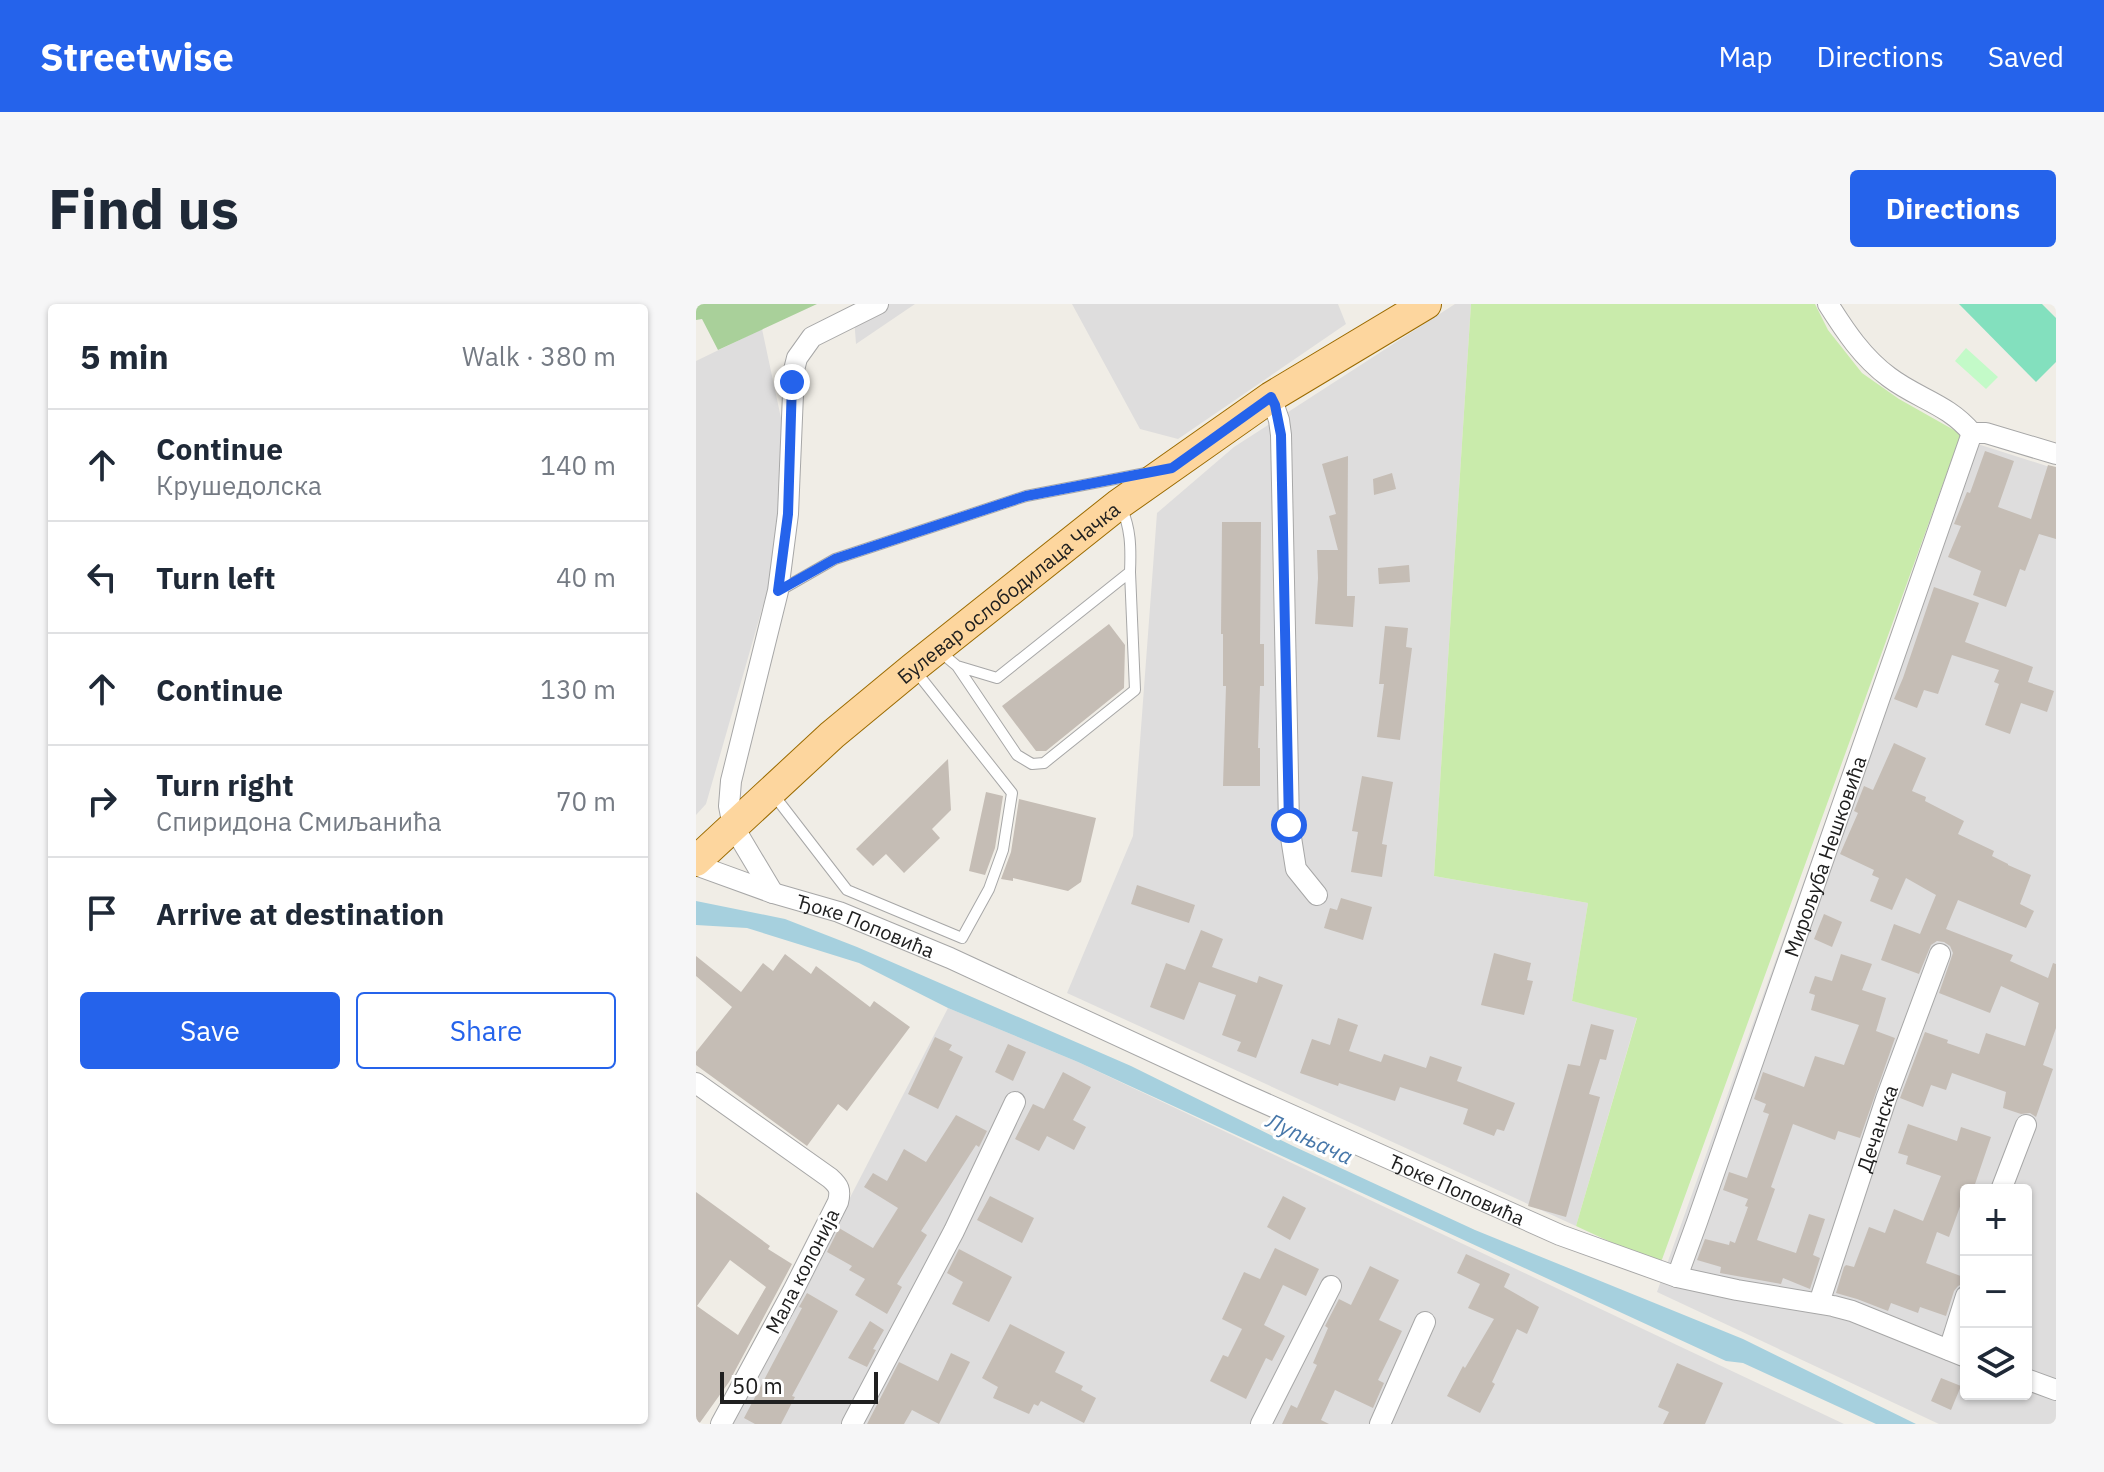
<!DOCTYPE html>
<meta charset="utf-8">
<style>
body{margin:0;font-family:"IBM Plex Sans",sans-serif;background:#f6f6f7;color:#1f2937}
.controls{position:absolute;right:24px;bottom:24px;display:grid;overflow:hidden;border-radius:8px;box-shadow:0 2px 6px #0004}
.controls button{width:72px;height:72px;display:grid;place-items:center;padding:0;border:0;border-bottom:2px solid #e0e1e3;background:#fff;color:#1f2937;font:40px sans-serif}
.scale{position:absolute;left:24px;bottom:20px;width:158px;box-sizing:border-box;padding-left:8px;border:4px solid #202020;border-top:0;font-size:22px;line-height:28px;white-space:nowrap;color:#202020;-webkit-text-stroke:6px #fff;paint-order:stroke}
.stop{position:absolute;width:24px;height:24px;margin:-18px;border:6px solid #2563eb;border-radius:50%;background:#fff}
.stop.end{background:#2563eb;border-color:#fff;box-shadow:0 2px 8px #0008}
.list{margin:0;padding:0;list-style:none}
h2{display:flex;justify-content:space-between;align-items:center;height:104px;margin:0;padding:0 32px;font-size:34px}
h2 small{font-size:26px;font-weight:400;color:#747a83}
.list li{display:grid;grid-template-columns:52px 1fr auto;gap:24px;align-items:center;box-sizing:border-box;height:112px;padding:0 32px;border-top:2px solid #e0e1e3}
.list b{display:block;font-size:30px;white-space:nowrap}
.list p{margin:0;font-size:26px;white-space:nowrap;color:#747a83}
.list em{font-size:26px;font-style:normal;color:#747a83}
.actions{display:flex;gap:16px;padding:24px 32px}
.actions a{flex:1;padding:18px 0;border:2px solid #2563eb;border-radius:8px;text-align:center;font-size:28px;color:#2563eb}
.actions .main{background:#2563eb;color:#fff}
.icon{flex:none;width:44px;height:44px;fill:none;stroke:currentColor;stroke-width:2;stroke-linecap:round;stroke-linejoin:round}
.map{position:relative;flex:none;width:1360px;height:1120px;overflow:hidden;border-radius:8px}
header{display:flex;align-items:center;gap:48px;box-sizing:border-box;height:112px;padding:0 40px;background:#2563eb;color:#fff}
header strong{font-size:38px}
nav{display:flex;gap:44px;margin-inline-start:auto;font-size:28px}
.intro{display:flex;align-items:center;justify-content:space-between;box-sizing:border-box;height:192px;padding:0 48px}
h1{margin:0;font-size:56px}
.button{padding:20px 36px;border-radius:8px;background:#2563eb;color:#fff;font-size:28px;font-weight:700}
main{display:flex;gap:48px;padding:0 48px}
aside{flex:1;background:#fff;border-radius:8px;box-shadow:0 2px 6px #0004}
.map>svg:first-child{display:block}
.residential{fill:#dedddd;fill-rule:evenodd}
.grass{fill:#c9ebab}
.forest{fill:#a9d09a}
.park{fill:#c3fac8}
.pitch{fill:#83e0be}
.water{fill:#a6d0de}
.building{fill:#c5bdb5;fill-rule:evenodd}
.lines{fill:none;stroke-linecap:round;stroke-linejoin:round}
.service-casing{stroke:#a7a7a7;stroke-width:12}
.minor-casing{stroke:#a7a7a7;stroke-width:22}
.primary-casing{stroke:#9b6b00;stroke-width:32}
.service{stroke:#fff;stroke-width:10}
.minor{stroke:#fff;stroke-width:20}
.primary{stroke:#fdd69e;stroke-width:30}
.route{stroke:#2563eb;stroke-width:10}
.labels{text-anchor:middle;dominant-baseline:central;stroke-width:6;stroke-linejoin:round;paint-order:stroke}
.street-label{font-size:20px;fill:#202020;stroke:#fff}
.water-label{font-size:22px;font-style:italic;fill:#4777a9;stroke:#fff}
</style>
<header>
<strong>Streetwise</strong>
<nav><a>Map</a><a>Directions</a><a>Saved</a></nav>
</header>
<div class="intro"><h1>Find us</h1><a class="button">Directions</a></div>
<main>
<aside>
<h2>5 min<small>Walk · 380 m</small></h2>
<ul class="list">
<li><svg class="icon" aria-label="ahead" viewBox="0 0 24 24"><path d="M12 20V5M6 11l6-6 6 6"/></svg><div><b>Continue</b><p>Крушедолска</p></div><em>140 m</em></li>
<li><svg class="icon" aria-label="left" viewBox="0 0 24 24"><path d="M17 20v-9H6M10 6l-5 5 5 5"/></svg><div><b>Turn left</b></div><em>40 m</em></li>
<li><svg class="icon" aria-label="ahead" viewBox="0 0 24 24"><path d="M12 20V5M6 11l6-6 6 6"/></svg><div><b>Continue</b></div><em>130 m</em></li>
<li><svg class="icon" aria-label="right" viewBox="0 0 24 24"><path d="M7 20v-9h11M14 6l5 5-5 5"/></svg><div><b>Turn right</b><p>Спиридона Смиљанића</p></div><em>70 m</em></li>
<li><svg class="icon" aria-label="arrive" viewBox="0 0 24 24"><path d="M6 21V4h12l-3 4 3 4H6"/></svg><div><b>Arrive at destination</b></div></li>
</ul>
<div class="actions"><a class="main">Save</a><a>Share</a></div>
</aside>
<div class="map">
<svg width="1360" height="1120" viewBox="0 0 1360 1120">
<rect width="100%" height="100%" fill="#f0ede6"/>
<!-- residential -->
<path class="residential" d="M157,0h62l-59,40z
M376,0h266l8,20 -168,115 -38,-10z
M759,0h16l-37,572 154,27 -16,98 65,16 -61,209 -509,-233 66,-157 24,-323 77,-66z
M66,25l26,122 -20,137 -62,216 -10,11v-454z
M1266,135l94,30v955h-117l-282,-132zM1270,886h60v204h-60z
M252,704l130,54 766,362h-1111z"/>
<!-- grass -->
<path class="grass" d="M775,0h344l13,26 34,43 37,26 62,35 -301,831 -84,-39 61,-208 -65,-17 16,-98 -154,-27z"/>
<!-- forest -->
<path class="forest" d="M0,0h121l-99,46 -16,-31 -6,1z"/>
<!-- park -->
<path class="park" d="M1270,44l32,29 -12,12 -31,-28z"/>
<!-- pitch -->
<path class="pitch" d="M1263,0h83l14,14v44l-20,20z"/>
<!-- water -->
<path class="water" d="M0,597l89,18 72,28 274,119 162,80 182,84 268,109 173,85h-40l-133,-61 -17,-2 -648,-299 -130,-54 -89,-45 -112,-35 -51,-3z"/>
<!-- building -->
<path class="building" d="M1289,147l29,10 -16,46 33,12 17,-54 8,2v72l-17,-5 -14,37 -5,-2 -14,38 -33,-12 8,-24 -33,-14 13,-31 -7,-2 13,-32 3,1z
M652,152l-1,140h8l-2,31 -38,-3 3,-46 -1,-28h21l-9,-34 7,-2 -14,-50z
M696,169l4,16 -22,6 -1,-16z
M526,218h39l-1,122h4v42h-4l-2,62h2v38h-37l3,-100h-3v-52h-2z
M713,261l1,17 -31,2 -1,-16z
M1238,283l45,16 -14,39 68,25 -5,15 26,9 -7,21 -26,-9 -11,31 -25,-9 14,-41 -5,-2 5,-12 -47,-15 -14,39 -14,-4 -7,18 -23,-9 9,-21z
M413,320l16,21 -1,43 -78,63h-10l-34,-45z
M689,322l23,2 -2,19 6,1 -12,92 -23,-3 7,-53h-5z
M1198,439l32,15 -14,33 14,6 -1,4 39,20 -6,13 36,17 -2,5 16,8v1l23,10 -11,29 14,7 -8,17 -68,-28 -12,29 67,26 -3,6 38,17 5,-15 3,1v64l-13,37 10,4 -17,48 -6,-4 -9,1 -18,-6 3,-16 -54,-19 -6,17 -15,-5 -8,22 -23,-9 25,-66 23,8 -1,3 32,11 7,-21 39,13 14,-43 -38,-17 -11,27 -51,-20 14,-40 -3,-7 -6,-4 -7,-1 -6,4 -12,29 -38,-14 13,-36 26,10 16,-39 -30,-17 -14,32 -22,-9 9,-23 -7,-3 2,-5 -34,-16 18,-41 -4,-2 10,-25 9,4z
M252,455l3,51 -19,19 8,9 -36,35 -18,-19 -13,12 -17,-17z
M666,472l31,6 -11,62 5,1 -5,32 -31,-5 7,-40 -6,-1z
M290,488l17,4 -8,52 -10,27 -16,-4z
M323,495l77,19 -15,64 -13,9 -55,-13v3l-12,-2 10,-27z
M441,581l58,20 -6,18 -58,-19z
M645,594l31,9 -9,33 -39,-12 6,-20 7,2z
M1128,610l18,8 -10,25 -18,-8z
M505,626l22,9 -11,28 45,16 2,-7 24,9 -27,73 -19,-7 4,-9 -19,-7 14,-40 -37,-13 -15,38 -34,-13 16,-44 19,7z
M798,649l37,10 -4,17 6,1 -9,34 -43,-10z
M89,650l26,20 5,-8 54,41 4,-6 36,26 -63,84 -9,-7 -31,42 -111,-81v-13l36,-45 -36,-31v-20l45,36 22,-29 10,8z
M1145,650l31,10 -10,26 24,8 -10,33 19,7 -35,100 -22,-7 -3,9 -42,-16 -22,63 4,2 -18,51 39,13 13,-39 16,5 -12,36 7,3 -10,31 -27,-11 -2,6 -61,-11 1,-6 -24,-7 8,-21 24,6 1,-4 5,2 13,-36 -3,-1 3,-7 -25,-9 6,-18 18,6 22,-64 -6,-2 3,-8 -12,-5 9,-27 41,15 11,-31 29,9 15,-40 -48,-15 4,-15 -6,-2 6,-17 17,5z
M642,714l20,7 -9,26 32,11 3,-8 42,14 4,-12 32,11 -5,14 58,22 -11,28 -7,-2 -3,7 -31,-12 5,-15 -68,-22 -5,14 -56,-18 -1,3 -38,-13 12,-34 18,6z
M895,720l23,6 -8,30 -6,-1 -11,35 11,3 -34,120 -38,-11 40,-142 12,2z
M239,733l17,8 -3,5 14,7 -25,52 -30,-15z
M312,740l18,8 -13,29 -18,-9z
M367,768l28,15 -18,33 13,7 -12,23 -27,-14 -8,15 -24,-12 18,-35 11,5z
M260,811l31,16 -8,16 -3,-2 -55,86 6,4 -30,49 5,3 -15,27 -32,-19 10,-16 -16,-9 3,-4 -25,-14 12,-24 34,20 25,-40 -34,-21 9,-14 14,8 17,-32 22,13z
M1212,820l49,17 4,-14 30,10 -18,53h-7l-17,47 -12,-5 -11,31 40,15 -2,5 -6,3 -4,5 -8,25 -26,-9 -2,6 -27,-10 -3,8 -31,-12 -21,-6 8,-26 2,-2 8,2 15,-40 16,6 9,-24 29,12 18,-45 -35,-12 2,-8 -10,-3z
M0,888l74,54 -2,3 24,15 -63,118 -30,42h-3zM34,956l36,27 -28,48 -41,-29z
M294,892l44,22 -12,25 -45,-23z
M587,892l23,12 -16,32 -23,-13z
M579,944l44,21 -13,27 -23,-11 -19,40 21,11 -13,25 -6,-3 -20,41 -36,-18 13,-26 5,2 14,-28 -20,-10 22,-47 16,7z
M263,945l53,28 -23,45 -37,-18 11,-22 -16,-9z
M770,950l44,20 -6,13 35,20 -12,27 -10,-5 -25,53 3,2 -15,29 -33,-17 16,-30 2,2 29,-49 -26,-11 12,-24 -23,-11z
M674,962l29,14 -20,40 23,11 -24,49 6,3 -11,25 -38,-18 -14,30 8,4h-47l9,-19 6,3 20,-43 -4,-2 15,-35 -3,-2 14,-27 12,6z
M111,989l31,18 -46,85 3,1 -14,27h-26l-11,-6 58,-110 -3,-1z
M174,1017l14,9 -11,19 3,1 -9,17 -19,-9z
M314,1020l55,28 -10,20 28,14 -2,4 15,8 -12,25 -43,-22 -3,5 -4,-2 -5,10 -36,-16 5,-11 -16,-9z
M255,1049l19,9 -31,62 -27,-14 -8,14h-37l32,-62 39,19z
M981,1059l46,20 -18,41h-42l6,-12 -11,-5z
M1245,1074l20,8 -10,24 -20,-9z"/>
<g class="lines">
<defs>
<path id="service" d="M83,287l56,-32 191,-63 120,-23
M243,347l18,15 40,12 133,-106c1,-24 1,-45 -10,-67
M261,362l60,89 15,9 12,-1 91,-73 -5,-118
M77,490l74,96 115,48 27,-49 14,-39 9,-57 -98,-124"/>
<g id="minor">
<path d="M1132,0c17,27 35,54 61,73 29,22 59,27 83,56"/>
<path d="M575,93l8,23 2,15 8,390 7,44 21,26"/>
<path d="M1276,129h14l70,21"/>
<path id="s1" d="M0,561l77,28 66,19 111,46 292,135 318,142 117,42 60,13 96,16 19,5 114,46"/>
<path d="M77,589l-40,-67 -4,-20 2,-25 47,-190 10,-77 6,-144 3,-12 15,-21 66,-33"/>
<path d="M0,779l134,95c9,8 11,12 8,24l-44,87 -73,135"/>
<path d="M1305,886l25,-65"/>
<path id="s2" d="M981,973l20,-55 275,-789"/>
<path id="s3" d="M1123,999l67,-204 54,-145"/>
<path d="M1253,1046l17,-54"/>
<path d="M1330,1075l30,11"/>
<path d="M156,1120l102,-193 61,-129"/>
<path d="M565,1120l70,-138"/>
<path d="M684,1120l45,-102"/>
</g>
<g id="primary">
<path id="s4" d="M0,557l136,-126 81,-67 206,-164 152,-107 155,-93"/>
</g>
</defs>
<!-- service casing -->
<use href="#service" class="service-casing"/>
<!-- minor casing -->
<use href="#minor" class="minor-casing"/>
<!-- primary casing -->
<use href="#primary" class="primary-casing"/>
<!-- service -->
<use href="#service" class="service"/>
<!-- minor -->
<use href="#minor" class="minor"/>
<!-- primary -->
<use href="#primary" class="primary"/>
</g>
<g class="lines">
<!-- route -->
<path class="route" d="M96,78l-4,132 -10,77 57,-32 191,-63 146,-28 99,-71 4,8 6,30 8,390"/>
</g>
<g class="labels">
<!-- street labels -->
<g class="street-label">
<text stroke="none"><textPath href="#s4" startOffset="412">Булевар ослободилаца Чачка</textPath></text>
<text stroke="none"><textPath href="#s2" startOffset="446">Мирољуба Нешковића</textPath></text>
<text stroke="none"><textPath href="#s1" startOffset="180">Ђоке Поповића</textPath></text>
<text stroke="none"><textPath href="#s3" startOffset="184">Дечанска</textPath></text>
<text stroke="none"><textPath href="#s1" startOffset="828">Ђоке Поповића</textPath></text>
<text transform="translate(106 967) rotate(-63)">Мала колонија</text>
</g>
<!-- water labels -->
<g class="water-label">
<text transform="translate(614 834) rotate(25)">Лупњача</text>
</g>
</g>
</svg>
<div class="controls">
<button>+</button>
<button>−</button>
<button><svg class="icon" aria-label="layers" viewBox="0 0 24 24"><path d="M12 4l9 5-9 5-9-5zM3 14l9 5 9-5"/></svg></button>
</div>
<div class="scale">50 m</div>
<div class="stop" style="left:593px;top:521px"></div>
<div class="stop end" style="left:96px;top:78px"></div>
</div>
</main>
